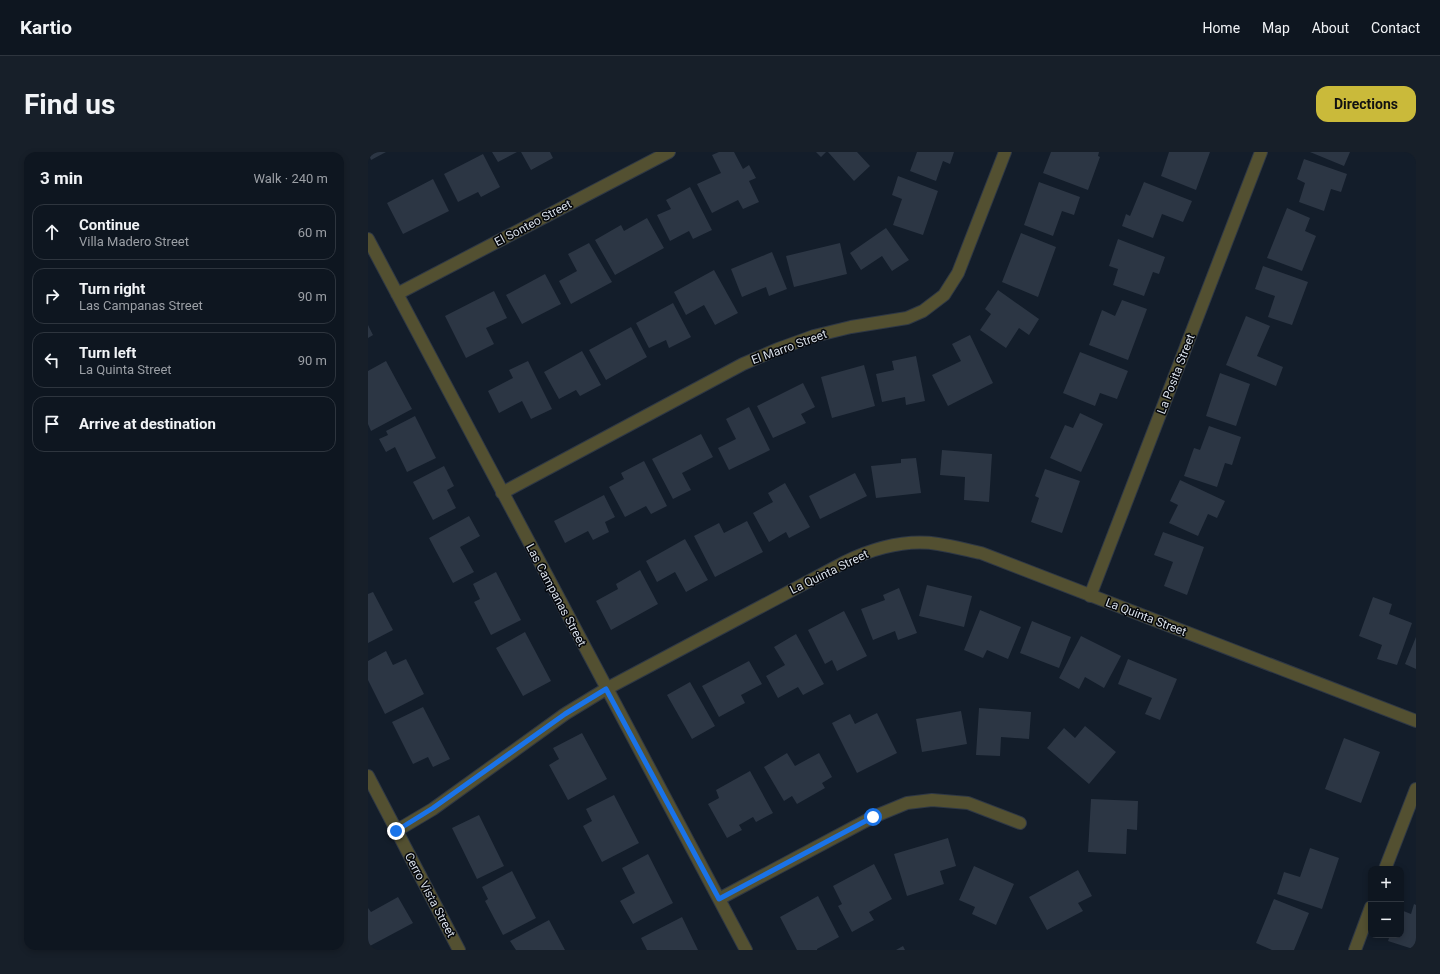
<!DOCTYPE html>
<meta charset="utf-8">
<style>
body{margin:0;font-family:Roboto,sans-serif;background:#171f29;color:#f1f3f6}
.controls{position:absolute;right:12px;bottom:12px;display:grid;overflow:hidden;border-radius:8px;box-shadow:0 2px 6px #0003}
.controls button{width:36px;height:36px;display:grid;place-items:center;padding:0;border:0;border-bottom:1px solid #2e353e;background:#0e1620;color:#f1f3f6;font:20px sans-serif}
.stop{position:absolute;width:12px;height:12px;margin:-9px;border:3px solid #1a73e8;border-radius:50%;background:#fff}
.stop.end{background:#1a73e8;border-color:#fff;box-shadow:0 1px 4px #0008}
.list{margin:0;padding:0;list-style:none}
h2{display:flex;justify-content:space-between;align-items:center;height:52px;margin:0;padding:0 16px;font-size:17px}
h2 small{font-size:13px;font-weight:400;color:#9b9fa5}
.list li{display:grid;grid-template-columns:26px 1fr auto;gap:12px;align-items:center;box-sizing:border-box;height:56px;margin:0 8px 8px;padding:0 8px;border:1px solid #2e353e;border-radius:12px}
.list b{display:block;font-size:15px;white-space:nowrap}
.list p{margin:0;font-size:13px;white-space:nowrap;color:#9b9fa5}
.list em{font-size:13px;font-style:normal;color:#9b9fa5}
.icon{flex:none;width:22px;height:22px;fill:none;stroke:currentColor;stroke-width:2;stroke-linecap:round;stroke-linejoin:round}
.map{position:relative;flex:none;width:1048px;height:798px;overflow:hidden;border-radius:12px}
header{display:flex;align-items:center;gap:24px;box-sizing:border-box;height:56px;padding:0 20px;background:#0e1620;border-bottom:1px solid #2e353e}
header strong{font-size:19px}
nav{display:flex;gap:22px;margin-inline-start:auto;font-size:14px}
.intro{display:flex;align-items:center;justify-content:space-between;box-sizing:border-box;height:96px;padding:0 24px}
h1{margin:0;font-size:28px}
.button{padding:10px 18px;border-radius:12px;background:#caba3a;color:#111;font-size:14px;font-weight:700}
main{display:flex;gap:24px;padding:0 24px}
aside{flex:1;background:#0e1620;border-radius:12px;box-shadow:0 2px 6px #0003}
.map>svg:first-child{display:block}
.building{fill:#2c3644}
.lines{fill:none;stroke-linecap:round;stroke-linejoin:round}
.minor-casing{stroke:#2f3845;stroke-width:14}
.minor{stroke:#535031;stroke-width:12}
.route{stroke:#1a73e8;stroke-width:5}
.labels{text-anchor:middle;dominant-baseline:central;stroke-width:3;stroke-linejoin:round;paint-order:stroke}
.street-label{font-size:12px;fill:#d8dfe8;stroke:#04070d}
</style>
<header>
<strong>Kartio</strong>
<nav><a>Home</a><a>Map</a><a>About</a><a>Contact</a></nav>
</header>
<div class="intro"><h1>Find us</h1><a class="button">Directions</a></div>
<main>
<aside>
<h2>3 min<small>Walk · 240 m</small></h2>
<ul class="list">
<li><svg class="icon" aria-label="ahead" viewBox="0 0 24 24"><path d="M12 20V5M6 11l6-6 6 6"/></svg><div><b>Continue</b><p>Villa Madero Street</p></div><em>60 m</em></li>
<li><svg class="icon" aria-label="right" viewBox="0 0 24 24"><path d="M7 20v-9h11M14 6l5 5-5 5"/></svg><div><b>Turn right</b><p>Las Campanas Street</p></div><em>90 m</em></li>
<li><svg class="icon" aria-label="left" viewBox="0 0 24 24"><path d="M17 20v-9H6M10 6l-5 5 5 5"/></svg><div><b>Turn left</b><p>La Quinta Street</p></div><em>90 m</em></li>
<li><svg class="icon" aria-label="arrive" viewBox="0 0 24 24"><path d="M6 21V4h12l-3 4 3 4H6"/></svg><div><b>Arrive at destination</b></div></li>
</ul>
</aside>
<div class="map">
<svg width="1048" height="798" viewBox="0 0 1048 798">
<rect width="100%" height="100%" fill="#131d2a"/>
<!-- building -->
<path class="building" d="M0,0h18l-15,8z
M124,0h25l-19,10z
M153,0h29l3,6 -22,12z
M351,0h15l9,17 6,-4 7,13 -7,3 10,21 -16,7 -5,-9 -26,13 -15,-29 24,-11 -9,-18z
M448,0h10l-5,5z
M460,0h29l13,14 -16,15z
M549,0h37l-4,12 -7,-3 -7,20 -26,-10z
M683,0h48l-1,4 2,1 -12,33 -45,-17z
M801,0h41l-14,38 -35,-14z
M942,0h40l-6,14z
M115,2l17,33 -19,10 -3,-5 -20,10 -14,-28z
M936,7l43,15 -6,18 -10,-3 -7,22 -25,-9 6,-19 -8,-4z
M530,24l40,15 -15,44 -30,-10 9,-26 -10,-4z
M65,27l16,32 -46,23 -16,-31z
M671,30l41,15 -6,18 -12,-4 -9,25 -29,-11z
M776,30l48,19 -9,21 -21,-8 -9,24 -31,-12 4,-12 4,2z
M322,35l22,43 -19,9 -4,-8 -19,10 -13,-26 14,-6 -5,-9z
M919,56l23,10 -5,13 11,5 -14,35 -35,-13z
M279,66l17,30 -49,27 -20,-35 26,-15 3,6z
M518,76l23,32 -17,11 -10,-15 -21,14 -11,-17z
M653,81l35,14 -18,50 -36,-15z
M750,87l47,18 -6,17 -6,-2 -9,24 -31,-11 5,-16 -9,-3z
M221,91l23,39 -41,22 -12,-23 18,-10 -9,-17z
M472,91l7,31 -53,13 -8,-31z
M404,100l15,37 -18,7 -3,-9 -24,10 -11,-28z
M895,114l45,16 -16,43 -24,-8 7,-21 -20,-7z
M346,118l24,43 -23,12 -11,-20 -18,10 -12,-23z
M177,122l16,30 -39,20 -16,-29z
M630,138l41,29 -10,16 -10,-7 -13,20 -26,-18 11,-16 -6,-5z
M126,139l13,27 -21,10 8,16 -28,14 -21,-42z
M754,148l25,9 -19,51 -39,-15 13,-35 13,6z
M305,151l18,34 -22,11 -3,-8 -17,8 -13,-25z
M878,164l24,10 -13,30 26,11 -7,19 -50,-21z
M0,173l5,10 -5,3z
M263,175l16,30 -41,23 -17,-30z
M602,183l23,48 -45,23 -16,-31 29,-14 -9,-17z
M214,199l19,34 -21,11 -4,-6 -17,9 -15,-27z
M712,200l48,19 -11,28 -17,-6 -5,13 -32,-13z
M548,204l9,45 -19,4 -1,-8 -23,5 -6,-28 18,-4 -2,-9z
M18,209l26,48 -41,22 -3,-7v-53z
M160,209l24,48 -21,10 -9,-18 -23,12 -11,-22 25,-13 -4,-8z
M496,213l11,41 -43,12 -11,-41z
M852,221l30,11 -14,42 -30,-10z
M435,231l12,24 -14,7 5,9 -33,15 -16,-32z
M381,255l21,43 -41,20 -11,-22 18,-9 -10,-20z
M712,261l23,11 -22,48 -31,-14 15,-33 8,3z
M47,264l21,42 -29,14 -12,-25 -9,5 -7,-13 9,-4 -2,-4z
M841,274l32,11 -9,28 -7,-2 -8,24 -33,-11 10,-28 6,2z
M333,282l12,23 -31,16 9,17 -18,9 -21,-40z
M574,298l50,4 -3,48 -25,-2 1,-23 -25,-2z
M548,306l5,35 -45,5 -5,-32 30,-3v-4z
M276,309l23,45 -16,8 -5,-8 -21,11 -16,-30 15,-8 -3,-6z
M76,314l10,20 -7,4 9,18 -23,12 -20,-38z
M677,317l35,12 -18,52 -31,-11 8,-24 -4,-2z
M487,321l12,23 -47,23 -11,-23z
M812,328l45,21 -8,17 -9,-4 -10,22 -29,-13 9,-18 -8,-4z
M417,331l25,44 -21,11 -3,-6 -17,10 -16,-29 20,-11 -5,-9z
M236,343l11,22 -10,5 4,10 -16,8 -5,-9 -23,12 -11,-22z
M101,364l11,20 -20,11 14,25 -21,11 -24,-45z
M379,369l16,31 -48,25 -21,-41 25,-13 5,10z
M795,380l41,15 -17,48 -23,-9 9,-24 -19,-7z
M317,387l23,41 -22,12 -11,-20 -18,10 -11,-21z
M272,418l18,34 -47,26 -15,-29 22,-12 -2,-5z
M128,420l25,48 -30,15 -17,-33 6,-3 -7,-15z
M559,433l45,11 -8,31 -45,-11z
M531,436l18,45 -19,7 -3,-9 -22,9 -12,-31 24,-9 -2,-5z
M5,440l20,38 -25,13v-49z
M1005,445l19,7 -3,10 23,9 -15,42 -20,-6 5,-14 -23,-9z
M612,458l41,17 -13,32 -21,-9 -4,8 -19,-8z
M476,459l23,45 -30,15 -5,-11 -7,4 -17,-34z
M664,469l39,16 -12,31 -39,-15z
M157,480l26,49 -28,15 -27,-48z
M428,482l28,50 -21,11 -5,-8 -20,11 -12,-22 19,-11 -11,-18z
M713,484l40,20 -17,32 -19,-11 -6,12 -20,-11z
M1048,485v32l-11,-5z
M18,499l7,14 13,-6 18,35 -39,20 -17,-34v-19z
M760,507l49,20 -17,41 -15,-6 7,-16 -34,-14z
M381,509l13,23 -21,11 4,8 -26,14 -17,-31z
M322,530l25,44 -23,13 -25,-44z
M55,555l27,52 -17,8 -5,-10 -15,7 -21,-42z
M611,556l52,4 -2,27 -28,-2 -1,19 -24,-1z
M593,559l6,33 -45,8 -6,-33z
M509,561l20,40 -40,20 -25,-50 18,-9 5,10z
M717,574l31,26 -27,32 -42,-36 17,-20 11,10z
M214,581l25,46 -39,21 -19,-35 10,-6 -6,-11z
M976,586l36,14 -19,51 -36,-14z
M419,601l8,13 24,-13 13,24 -10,6 3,5 -28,16 -5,-8 -8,5 -20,-34z
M382,619l23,42 -17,9 -3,-5 -14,8 3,5 -15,8 -19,-34 11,-6 -3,-8z
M246,643l25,48 -37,19 -19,-36 9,-5 -6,-12z
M723,647l47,2 -1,29 -10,-1 -1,25 -38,-2z
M111,663l25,51 -27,13 -25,-51z
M580,686l8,28 -16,5 4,13 -37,12 -13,-42z
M942,696l29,10 -17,51 -45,-15 7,-22 16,5z
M280,702l25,49 -40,21 -13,-23 15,-8 -13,-25z
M506,712l18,35 -23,13 5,8 -22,12 -14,-26 4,-2 -9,-18z
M606,714l40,18 -18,41 -24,-11 3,-7 -16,-7z
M710,718l14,26 -14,7 5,8 -36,19 -18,-33z
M144,719l24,47 -33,17 -18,-34 3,-2 -6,-12z
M450,744l21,41 -22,12v1h-20l-17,-33z
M30,745l15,26 -45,24v-39l3,4z
M906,747l35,14 -15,37h-22l-16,-7z
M1046,752l2,1v45l-28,-9 2,-6h11v-25l10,4z
M314,765l16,33h-51l-6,-12z
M181,768l16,30h-49l-6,-9z
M535,794l2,4h-9z"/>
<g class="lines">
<defs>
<path id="minor" d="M0,87l378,711
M29,142l272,-142
M134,341l241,-129 35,-15 36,-13 37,-9 56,-9 16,-7 21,-16 14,-22 47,-121
M722,444l171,-444
M0,624l91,174
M28,679l37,-22 132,-95 41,-25 239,-127c29,-14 61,-23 93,-18 14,2 29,6 43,9l435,168
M1017,717l31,-80
M351,747l154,-82 34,-14 25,-3 36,3 52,20
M987,798l16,-43"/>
</defs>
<!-- minor casing -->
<use href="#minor" class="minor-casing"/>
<!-- minor -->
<use href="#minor" class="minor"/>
</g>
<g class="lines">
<!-- route -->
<path class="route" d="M28,679l37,-23 132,-94 41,-25 113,210 154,-82"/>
</g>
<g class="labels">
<!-- street labels -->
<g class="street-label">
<text transform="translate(165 71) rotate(-28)">El Sonteo Street</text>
<text transform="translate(421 195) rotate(-20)">El Marro Street</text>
<text transform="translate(808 222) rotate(-69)">La Posita Street</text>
<text transform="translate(461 420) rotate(-26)">La Quinta Street</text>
<text transform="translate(188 443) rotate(62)">Las Campanas Street</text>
<text transform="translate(778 465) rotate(21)">La Quinta Street</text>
<text transform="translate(62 743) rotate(62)">Cerro Vista Street</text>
</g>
</g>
</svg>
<div class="controls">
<button>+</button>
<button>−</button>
</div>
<div class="stop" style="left:505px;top:665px"></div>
<div class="stop end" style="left:28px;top:679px"></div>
</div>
</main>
